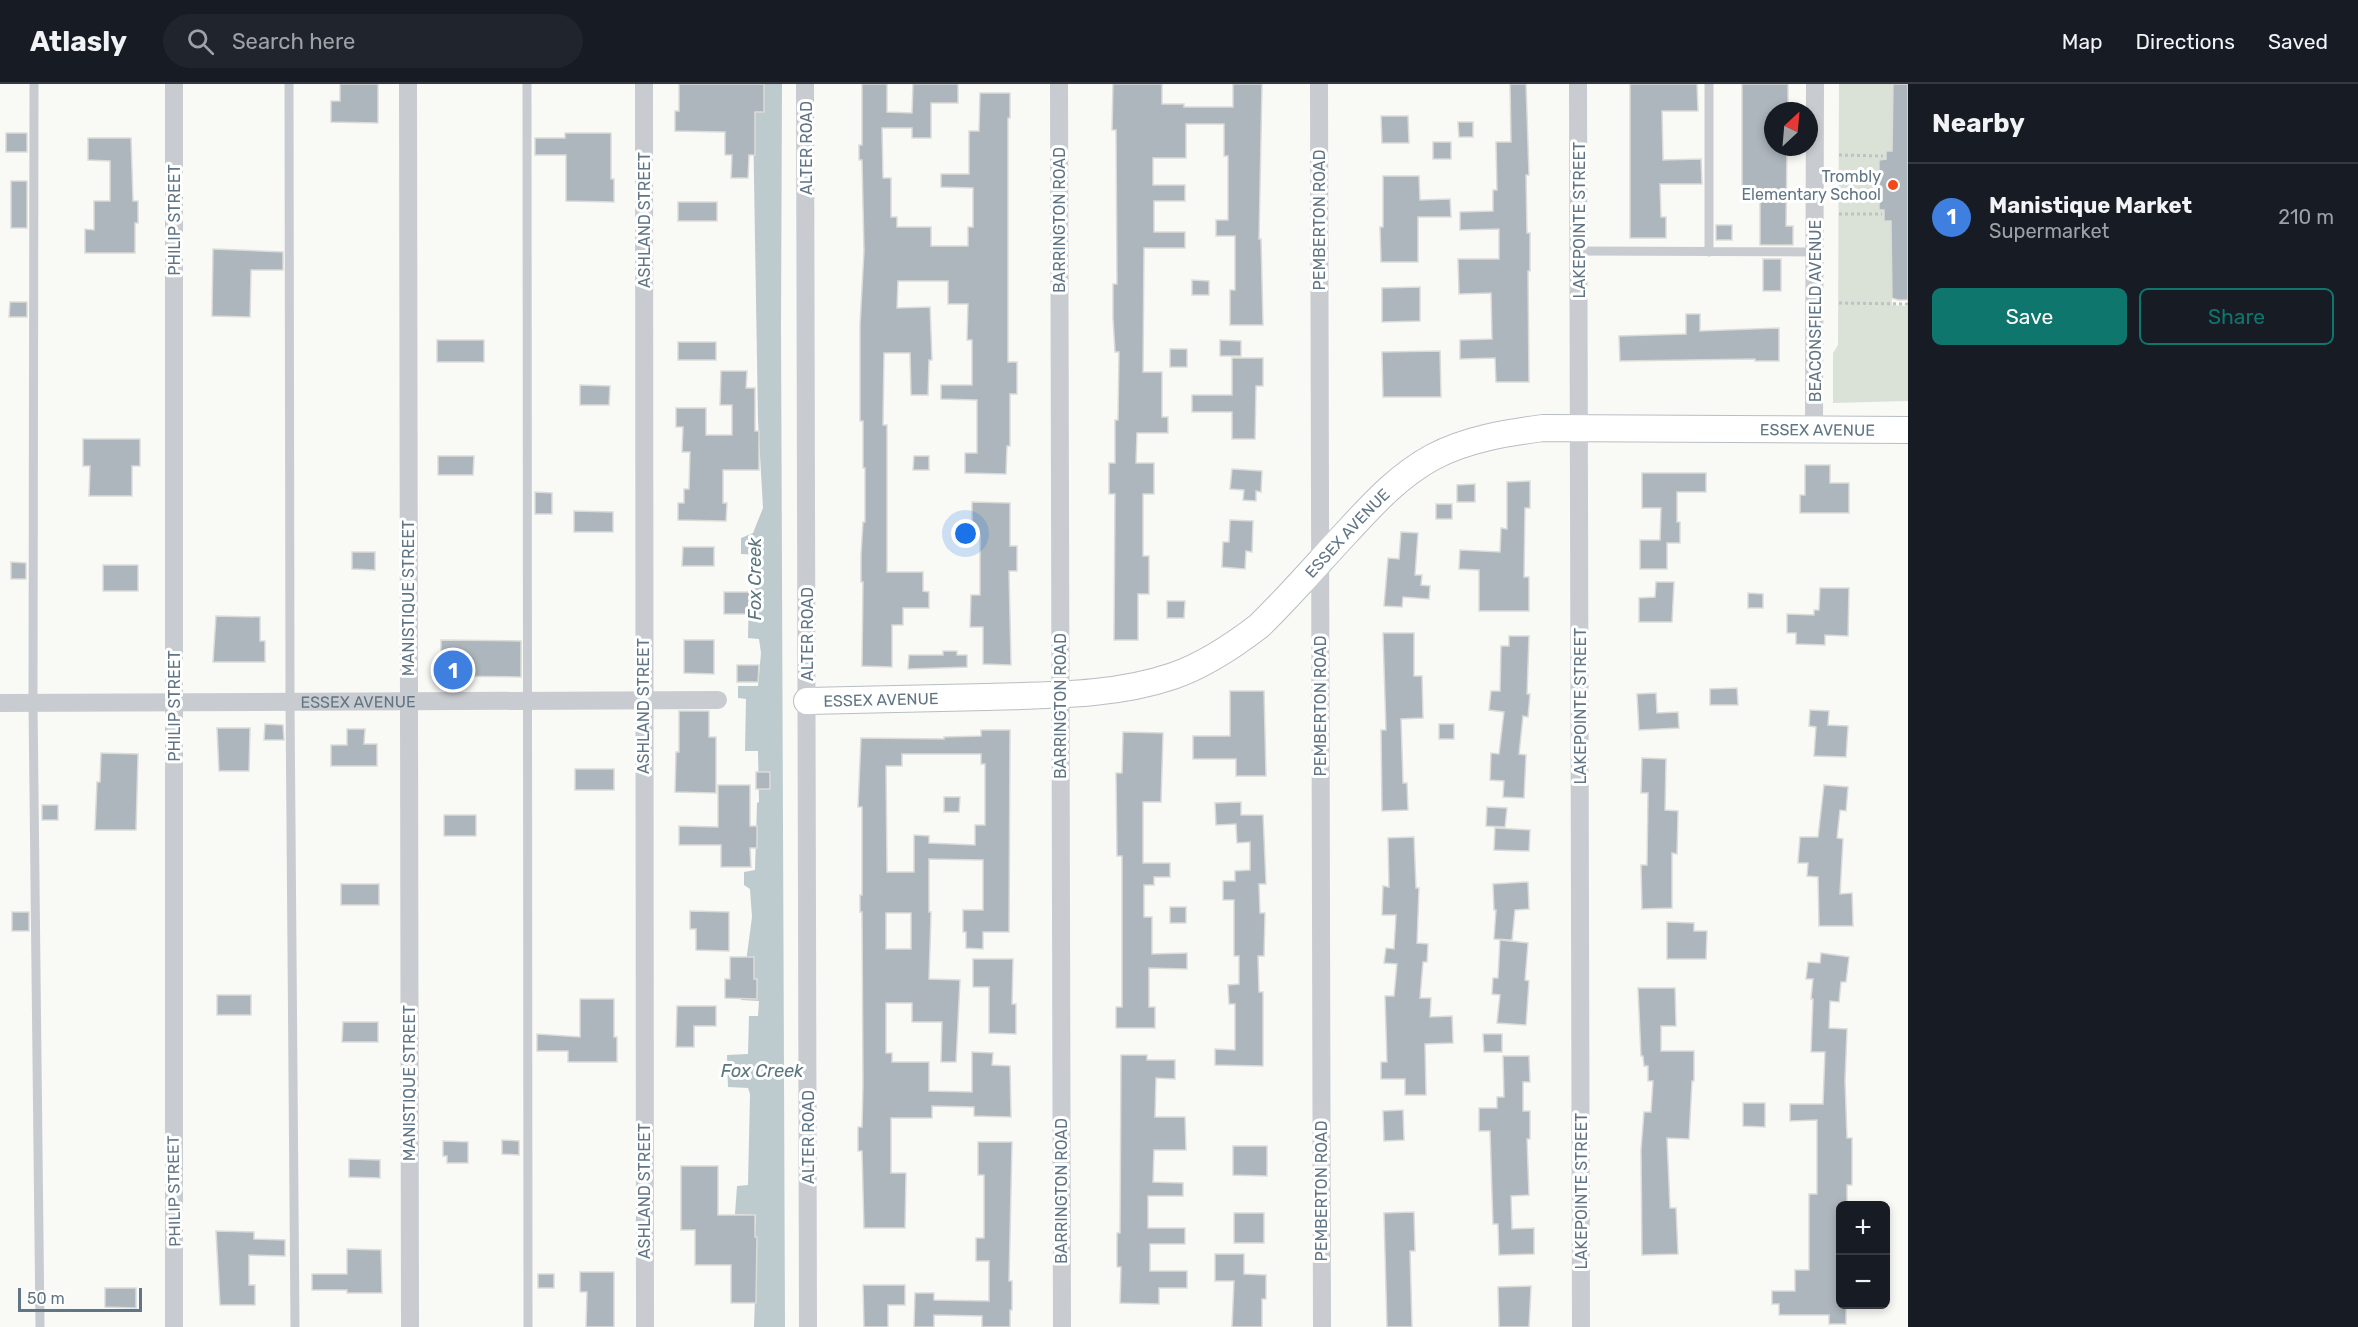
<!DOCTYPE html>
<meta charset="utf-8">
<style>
body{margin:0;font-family:Rubik,sans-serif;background:#20242c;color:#f1f3f6}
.controls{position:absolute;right:18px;bottom:18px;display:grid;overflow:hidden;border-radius:9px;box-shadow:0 3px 9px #0003}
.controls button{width:54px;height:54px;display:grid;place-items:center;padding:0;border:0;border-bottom:2px solid #363941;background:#171b24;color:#f1f3f6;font:30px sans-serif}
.compass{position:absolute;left:1764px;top:18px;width:54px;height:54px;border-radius:50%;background:#171b24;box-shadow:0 3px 9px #0003;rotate:26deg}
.scale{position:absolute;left:18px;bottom:15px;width:124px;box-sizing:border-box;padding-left:6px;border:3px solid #617584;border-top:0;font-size:16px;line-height:21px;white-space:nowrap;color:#617584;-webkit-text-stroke:4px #fff;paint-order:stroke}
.you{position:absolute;left:966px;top:450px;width:21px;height:21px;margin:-15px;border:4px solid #fff;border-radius:50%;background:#1a73e8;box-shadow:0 0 0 9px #1a73e833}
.badge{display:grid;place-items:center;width:39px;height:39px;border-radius:50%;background:#0f766e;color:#fff;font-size:20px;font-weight:700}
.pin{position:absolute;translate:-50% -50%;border:3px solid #fff;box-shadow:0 2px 6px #0006}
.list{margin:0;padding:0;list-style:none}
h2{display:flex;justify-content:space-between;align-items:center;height:78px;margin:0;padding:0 24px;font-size:26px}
h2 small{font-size:20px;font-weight:400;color:#9ea1a6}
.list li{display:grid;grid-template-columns:39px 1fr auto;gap:18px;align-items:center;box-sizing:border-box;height:108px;padding:0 24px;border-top:2px solid #363941}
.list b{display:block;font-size:22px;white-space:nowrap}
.list p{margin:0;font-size:20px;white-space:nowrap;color:#9ea1a6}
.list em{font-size:20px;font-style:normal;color:#9ea1a6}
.actions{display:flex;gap:12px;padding:18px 24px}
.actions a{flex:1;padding:14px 0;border:2px solid #0f766e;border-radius:9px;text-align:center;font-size:21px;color:#0f766e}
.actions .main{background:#0f766e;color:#fff}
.icon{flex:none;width:33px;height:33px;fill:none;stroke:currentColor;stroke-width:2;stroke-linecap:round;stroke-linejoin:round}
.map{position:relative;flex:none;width:1908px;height:1243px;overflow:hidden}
header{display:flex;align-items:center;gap:36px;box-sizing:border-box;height:84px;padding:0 30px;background:#171b24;border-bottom:2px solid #363941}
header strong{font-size:28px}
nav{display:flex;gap:33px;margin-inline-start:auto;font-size:21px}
.search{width:420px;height:54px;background:#20242c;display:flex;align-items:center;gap:15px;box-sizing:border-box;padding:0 21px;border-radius:33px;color:#9ea1a6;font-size:22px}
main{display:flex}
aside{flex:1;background:#171b24}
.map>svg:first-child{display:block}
.green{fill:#dae1d7}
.water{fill:#bdcace}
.building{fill:#acb6bc;stroke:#dbdbd8;stroke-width:1.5;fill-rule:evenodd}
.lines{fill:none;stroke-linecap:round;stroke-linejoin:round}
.secondary-casing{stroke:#b8bec3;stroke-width:28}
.path{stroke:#bfc2c4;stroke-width:3;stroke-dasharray:3 3;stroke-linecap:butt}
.lane{stroke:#c8ccd0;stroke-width:9}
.street{stroke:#c8ccd0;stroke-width:18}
.secondary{stroke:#fff;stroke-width:26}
.poi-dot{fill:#f3481c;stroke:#fff;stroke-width:2}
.labels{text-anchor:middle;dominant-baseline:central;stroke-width:6;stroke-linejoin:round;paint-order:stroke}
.street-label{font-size:16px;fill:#617584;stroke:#fff}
.poi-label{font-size:16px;fill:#617584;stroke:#fff;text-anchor:end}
.water-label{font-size:18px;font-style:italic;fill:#5c767e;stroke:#fff}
</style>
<header>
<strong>Atlasly</strong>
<div class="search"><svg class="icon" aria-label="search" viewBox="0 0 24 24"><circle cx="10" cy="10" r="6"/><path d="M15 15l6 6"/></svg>Search here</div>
<nav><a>Map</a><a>Directions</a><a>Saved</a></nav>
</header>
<main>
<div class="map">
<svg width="1908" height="1243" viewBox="0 0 1908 1243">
<rect width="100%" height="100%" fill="#f9f9f6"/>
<!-- green -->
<path class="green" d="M1839,0h54l-1,67h-6v8l-7,1v50h5v11h7l1,84 16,1v95l-75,2v-50l5,-8z"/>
<!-- water -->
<path class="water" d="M754,0h28l-1,244 4,999h-31l3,-90 -26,-1 24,-3 1,-18 -21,-1 2,-28 11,-1 2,-91 -2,-6 -20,-1 -1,-32 21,-1 1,-38h9l1,-15 -18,-1 11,-83 -2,-28 -6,-4v-13l11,-2 2,-67 2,-1 -1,-51h-13l1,-52 -8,-1v-12h20l3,-33 -2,-14 -11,-1 1,-49 9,-1 2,-33 -19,-1v-16l12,-5 10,-25 -5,-88 -5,-303z"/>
<!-- building -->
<path class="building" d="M340,0h38v39l-47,-1v-21h9z
M679,0h85v28h-9v43h-6l-1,23h-17l1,-23h-7v-23l-50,-1v-20h4z
M862,0h25v28l25,1 1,-29h45v19h-27v35h-19v-10h-30l1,50h8v39h6v10h34v19h37v-19h5v-39l-32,-1v-13h28v-43h10l1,-38h30v25h-2v244h9v32h-7v52h-3l-1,28 -41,-1v-20h12v-53l-36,-1v-14h31v-45h-5l1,-36h-20v-23h-50l-1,27 33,-1 2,53h-3l-1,35h-17l-1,-42h-26l-1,72h4v147h36v19l6,1v16h-26v17h-11v42l-30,-1 1,-84h-2v-27l2,-33h2v-54h-2v-47h-3v-96l4,-74 -2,-91h-3v-15h3z
M1113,0h49v20h22v3h49v-23h29l-3,155h2l2,86h-33v-35h5v-54h-19v-16h12v-64h-4v-32h-38v34h-33v27h32v16h-31v31h31v16h-41l-1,124h19v45h6v16h-31l-1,30h18v31h-11v62h6v38h-11v46h-24l1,-146h-6v-31h6v-43h3l1,-68h-4l-2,-34v-34h4l-1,-154h-4z
M1510,0h16l3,91h-3l1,58h3v38h-2l1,111h-33l-1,-24 -35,1v-19l32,-1 -1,-46 -32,1 -1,-35h41v-30l-39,1v-18l33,-1v-21h4l-1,-48h15z
M1630,0h67l1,27h-36l1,49 38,-1 1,25h-42l1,33h5v21h-36z
M1742,0h46v27h-15v36h14l-1,79h7v19h-33v-47h-18z
M1893,0h15v216h-10l-6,-2 -1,-77h-7v-11h-5v-50l7,-1v-8h6z
M1381,32h27l1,27h-27z
M1458,38h15v15h-14z
M6,49h21v19h-21z
M565,49h46v46h3v23l-48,-1v-46h-31v-17h30z
M88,54h43l2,63h5v22h-3v30h-50v-24l9,1v-29h16v-40l-22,-1z
M1433,58h18v17h-18z
M1383,92h36l1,24 30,-1 1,18h-33v45h-37l-1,-35h3z
M11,97h16v47h-16z
M678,118h39v19h-39z
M1716,141h16v15h-16z
M213,165l70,3v18h-32l-1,47 -38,-1z
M1763,175h18v32h-18z
M1192,196l17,1v14h-17z
M1420,203v34l-38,1v-34z
M10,218h17v15h-18z
M1686,230h14v17l79,-3v33h-24v-2l-135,2 -1,-25 67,-2z
M437,256h47v22h-47z
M1220,256l21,1v15h-21z
M678,258h38v18h-38z
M1170,265h17v18h-17z
M1440,267l1,46h-58l-1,-45z
M1232,274h31v28h-7l-1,53h-23v-27h-40v-17h40z
M721,287h26l-1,17h9v43h4v39h-36v33h4l-1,18 -48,-1v-17h6v-14h5l1,-37h-8l1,-25h-7v-19h30v27h26v-30h-12z
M580,301l30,1 -1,19h-29z
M83,355h57v27h-8v30h-43l1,-30h-7z
M438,372h36l-1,19h-35z
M914,372h15v14h-16z
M1805,381h25v18h19v30h-49v-18h5z
M1232,385l30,2 -1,21 -5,-1v10l-13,-1 1,-10 -14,-1z
M1642,389h64v19h-29v30h3v21h-13v26h-27v-29h20l1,-32h-19z
M1530,397v27h-5l-1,69h5v34h-50v-41l-20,-1 1,-19 40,2 1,-24 6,1v-47z
M1475,400v18h-18v-17z
M535,408l17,1v21h-17z
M972,418l38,1v43h7v25h-8l2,94 -28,-1v-37h-13l1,-32h9v-60h-8z
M1436,420h16v15h-16z
M574,427l39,1v20h-39z
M1230,436l23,1 -1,31 -6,-1 -1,18 -23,-2 1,-25h6z
M1401,448l17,1 -3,42h7l-1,10 9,1 -1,13 -26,-2 -1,10 -18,-1 4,-48 11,1z
M683,463h31v19h-32z
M352,468h23v18l-23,-1z
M11,478l15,1v16h-15z
M103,481h35v26h-35z
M1656,498h18l-2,40h-33v-24l16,-1z
M1820,504h29l-1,48 -23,-1v10l-29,-1v-11h-9v-19l27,1v-5h5z
M724,508h32v22h-32z
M1748,509l15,1v14h-15z
M1167,517h18l-1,17h-17z
M216,532l44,1v24h5v21h-52z
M1383,549h31v43h8l1,42 -22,1 2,64h4l1,27 -26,1 -1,-81h5z
M1509,552h20l-2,58h3l-2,23 -5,-1 -4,38 7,1 -2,43 -21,-1 1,-16 -14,-1 1,-27 8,1 5,-42 -15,-2 2,-19h9l1,-45h8z
M441,556l80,1v36l-80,-1z
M684,556h30v34l-30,-1z
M943,567h14v4h10v12l-59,2 1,-14h34z
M737,581h22l-1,17h-21z
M1737,604l1,17h-28v-16z
M1230,607h34l2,85h-30v-17h-43v-23h37z
M1656,609l1,20 21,-1 1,16 -40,2 -2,-36z
M1810,626l19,1 -1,14 20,1 -2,31 -32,-1 2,-29 -7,-1z
M679,627h30v26h7v56l-41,-1 1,-40h3z
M265,640l18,1 1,15h-20z
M1439,640h15v15h-15z
M217,644h33l-1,43h-30z
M347,645h18l-1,15h13v22h-46v-21h16z
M981,646h29l-1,202h-26v17l-17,-1v-16h-3v-22h20v-50l-54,-1v53h2l-2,67 31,1 -4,82h-15l1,-40h-30v-19h-26v50h6v9h37v29l43,1v-40l21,1 -1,12 18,1 1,51 -37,-1v-9l-42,-1v12h-41v55h15l-1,55h-41l-2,-77h-4v-24h4l1,-42 -1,-173h-2v-17h2v-88h-4l3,-69 83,1v-2l37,-1zM902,670h79v10h4v61h-10v20l-46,-2v-7l-15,-1v37h-27l-1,-106h16zM886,829h25v36h-25z
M1123,648l40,1 -2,69h-18v61h27v14h-16v8h-10v32h8v37l35,-1v16l-38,-1v39h6v21h-39v-21h6v-151h-5l-1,-83h6z
M101,669l37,1 -2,76h-41l2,-48h3z
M1642,674l24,1 -1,51 13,1 -1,43 -5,-1v55l-30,1 -1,-44h6l1,-72h-7z
M575,685h39v21h-39z
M756,688h14v17h-14z
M718,701h32v41h7v22h-7l1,19h-30v-22h-42v-19l39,1z
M1824,701l24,2 -2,24 -6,-1 -3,28 6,1 -3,55 12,-1 1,33h-34l-1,-49 -11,-1 1,-13h-10l2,-26h18z
M944,713h16l-1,15h-15z
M1241,718v13h22l3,69h-7l1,29h5l-1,43h-6l1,36h4v74l-48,-1v-16l20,1v-46h-6l-1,-19 11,-1v-28h-5v-56h-11v-19h12v-10l15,-1v-28l-13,1 -1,-19 -20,1 -1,-22z
M42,721h16v15h-16z
M1487,723l20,1 -2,19 -19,-1z
M444,731h32v21h-32z
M1495,744l35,2 -1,21 -35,-1z
M1414,753l2,51h3l-2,55 11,1 -1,18h-4l-3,36h11l-1,19 22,-1 1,27 -28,1 1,51h-21v-16h-24v-17h6l-2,-66h9l3,-32 -13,-1 2,-15 8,1 2,-34h-14l1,-29 6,1 -1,-49z
M1528,798l1,27 -14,1 -3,30 -18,-1 2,-29h-2l-1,-26z
M341,800h38v21h-38z
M1170,823h16v16h-16z
M690,827l39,1v39l-33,-1v-21h-6z
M12,828h17v19h-17z
M1667,838l27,1v8h13l-1,28h-39z
M1500,856l28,3 -3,37 4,1 -3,44 -29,-2 3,-28 -8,-1 1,-16h5z
M1821,869l28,4 -3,25h-5l-2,20 -9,-1 -1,27 18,1 -2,52 2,57h5v47h-5v21h-7v99h6v19h-17v-9h-50v-11h-7v-13h23v-21h14v-76h8v-74l-27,1v-17h33l2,-52h-14l2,-53h-2l2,-20h-7l2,-17 12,1z
M730,873h24v22h3v20l-32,-1v-19h5z
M973,875h40l-1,45h4v30l-27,-1v-46h-16z
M1638,904h37l1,38h-15v25h33v30h-2l-3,58 -22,-1 3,70h6l2,46 -36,1 -1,-105 3,-38h7l2,-31h-5v-15h-4l-1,-10h-2z
M217,911h34v20h-34z
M580,915h34v38h3v25h-49v-11h-31v-17l43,3z
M677,922h39v20h-22v21h-18z
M343,938h35v20h-36z
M1483,950h19v18h-18z
M1121,971h26v5h28v19l-19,-1 -1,39h30l1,33h-32l-1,32 30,1v13h-35v32h37v16h-35v27h37v17h-28v16l-39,-1 1,-36h-4v-34h3z
M1503,972h26l1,26h-7v29h7v28h-3l2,56 -18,1 1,33 22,-1v26l-35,1 -1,-31h-5l-3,-93h-11v-23h18v-11h7z
M1743,1019h22v24l-22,-1z
M1403,1026l1,30 -20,1 -1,-30z
M502,1056l17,1v14l-17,-1z
M443,1057l25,1v21h-21v-7h-4z
M978,1058h34l-3,139h3v29h-2v17h-28v-11l-48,-1v12h-20l1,-34h19v7l55,1v-40h-13v-23h8v-63h-6z
M1233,1062h34v30l-34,-1z
M349,1075l31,1v18l-31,-1z
M681,1082h37v49h37v22h2l-1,66h-25v-38h-36v-35h-14z
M1414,1128l1,39h-5l2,76h-25l-3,-114z
M1234,1129h30v30h-30z
M216,1147l38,1v7l31,1v16l-36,-1v30h6v20h-35z
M347,1165l34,1 1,43h-35v-3h-35v-16h35z
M1215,1170h29v20l22,1v24h-4v28h-30l2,-46h-19z
M580,1188h34v55h-28l1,-35h-7z
M538,1190h16v14h-16z
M863,1201h42v20h-17v22h-24z
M1531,1202l-2,41h-30l-1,-40z
M105,1204h31v20l-31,-1z"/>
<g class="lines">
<defs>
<g id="secondary">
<path id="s2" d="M807,617c60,-1 121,-3 182,-4 61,-2 125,-1 184,-21 32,-11 60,-30 86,-50 31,-30 59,-63 88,-94 26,-28 51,-56 86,-75 34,-18 73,-24 110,-29l365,2"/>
</g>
</defs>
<!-- secondary casing -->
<use href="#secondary" class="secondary-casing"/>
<!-- path -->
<path class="path" d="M1839,71l44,1
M1839,130h43
M1839,219l69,1"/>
<!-- lane -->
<path class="lane" d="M34,0l-1,619 7,624
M289,0l1,617 5,626
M527,0l1,1243
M1579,167l236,1
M1709,168v-168"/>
<!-- street -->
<g class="street">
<path d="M174,0v1243"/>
<path d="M408,0l2,1243"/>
<path d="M644,0l1,1243"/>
<path d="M805,0l3,1243"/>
<path d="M1059,0l3,1243"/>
<path d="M1319,0l3,1243"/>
<path d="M1578,0l3,1243"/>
<path d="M1814,345l1,-345"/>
<path id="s1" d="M0,619l718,-3"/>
</g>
<!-- secondary -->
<use href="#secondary" class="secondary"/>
</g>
<!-- markers -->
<circle class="poi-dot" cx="1893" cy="101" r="6"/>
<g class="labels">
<!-- street labels -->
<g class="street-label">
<text transform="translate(806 64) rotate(-90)">ALTER ROAD</text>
<text transform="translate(174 136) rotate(-90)">PHILIP STREET</text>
<text transform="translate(644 136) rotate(-90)">ASHLAND STREET</text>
<text transform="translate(1059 136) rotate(-90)">BARRINGTON ROAD</text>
<text transform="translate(1319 136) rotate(-90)">PEMBERTON ROAD</text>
<text transform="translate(1579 136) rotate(-90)">LAKEPOINTE STREET</text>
<text transform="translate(1815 227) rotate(-90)">BEACONSFIELD AVENUE</text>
<text stroke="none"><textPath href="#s2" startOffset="1100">ESSEX AVENUE</textPath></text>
<text stroke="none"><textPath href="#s2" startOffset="596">ESSEX AVENUE</textPath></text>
<text transform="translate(408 514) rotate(-90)">MANISTIQUE STREET</text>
<text transform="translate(807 550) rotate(-90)">ALTER ROAD</text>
<text stroke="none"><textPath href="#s2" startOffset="74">ESSEX AVENUE</textPath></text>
<text stroke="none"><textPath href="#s1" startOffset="358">ESSEX AVENUE</textPath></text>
<text transform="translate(174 622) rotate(-90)">PHILIP STREET</text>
<text transform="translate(643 622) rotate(-90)">ASHLAND STREET</text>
<text transform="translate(1060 622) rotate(-90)">BARRINGTON ROAD</text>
<text transform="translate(1320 622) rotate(-90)">PEMBERTON ROAD</text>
<text transform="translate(1580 622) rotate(-90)">LAKEPOINTE STREET</text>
<text transform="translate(409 999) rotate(-90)">MANISTIQUE STREET</text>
<text transform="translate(808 1053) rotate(-90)">ALTER ROAD</text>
<text transform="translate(174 1107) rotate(-91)">PHILIP STREET</text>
<text transform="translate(644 1107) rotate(-90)">ASHLAND STREET</text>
<text transform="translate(1061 1107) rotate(-90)">BARRINGTON ROAD</text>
<text transform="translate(1321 1107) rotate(-90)">PEMBERTON ROAD</text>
<text transform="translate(1581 1107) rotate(-90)">LAKEPOINTE STREET</text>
</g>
<!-- poi labels -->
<g class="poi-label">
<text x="1881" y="92">Trombly<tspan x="1881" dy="18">Elementary School</tspan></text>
</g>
<!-- water labels -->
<g class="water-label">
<text transform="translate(755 495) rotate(-90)">Fox Creek</text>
<text x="762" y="987">Fox Creek</text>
</g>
</g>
</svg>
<div class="controls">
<button>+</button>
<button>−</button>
</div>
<svg class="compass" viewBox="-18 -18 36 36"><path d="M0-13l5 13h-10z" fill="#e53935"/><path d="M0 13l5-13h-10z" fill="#9ea1a6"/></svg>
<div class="scale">50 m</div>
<div class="you"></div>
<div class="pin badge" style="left:453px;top:586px;background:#3f7fe0">1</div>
</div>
<aside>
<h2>Nearby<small></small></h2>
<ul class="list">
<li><span class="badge" style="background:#3f7fe0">1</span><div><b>Manistique Market</b><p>Supermarket</p></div><em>210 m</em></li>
</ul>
<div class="actions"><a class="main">Save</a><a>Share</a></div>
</aside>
</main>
